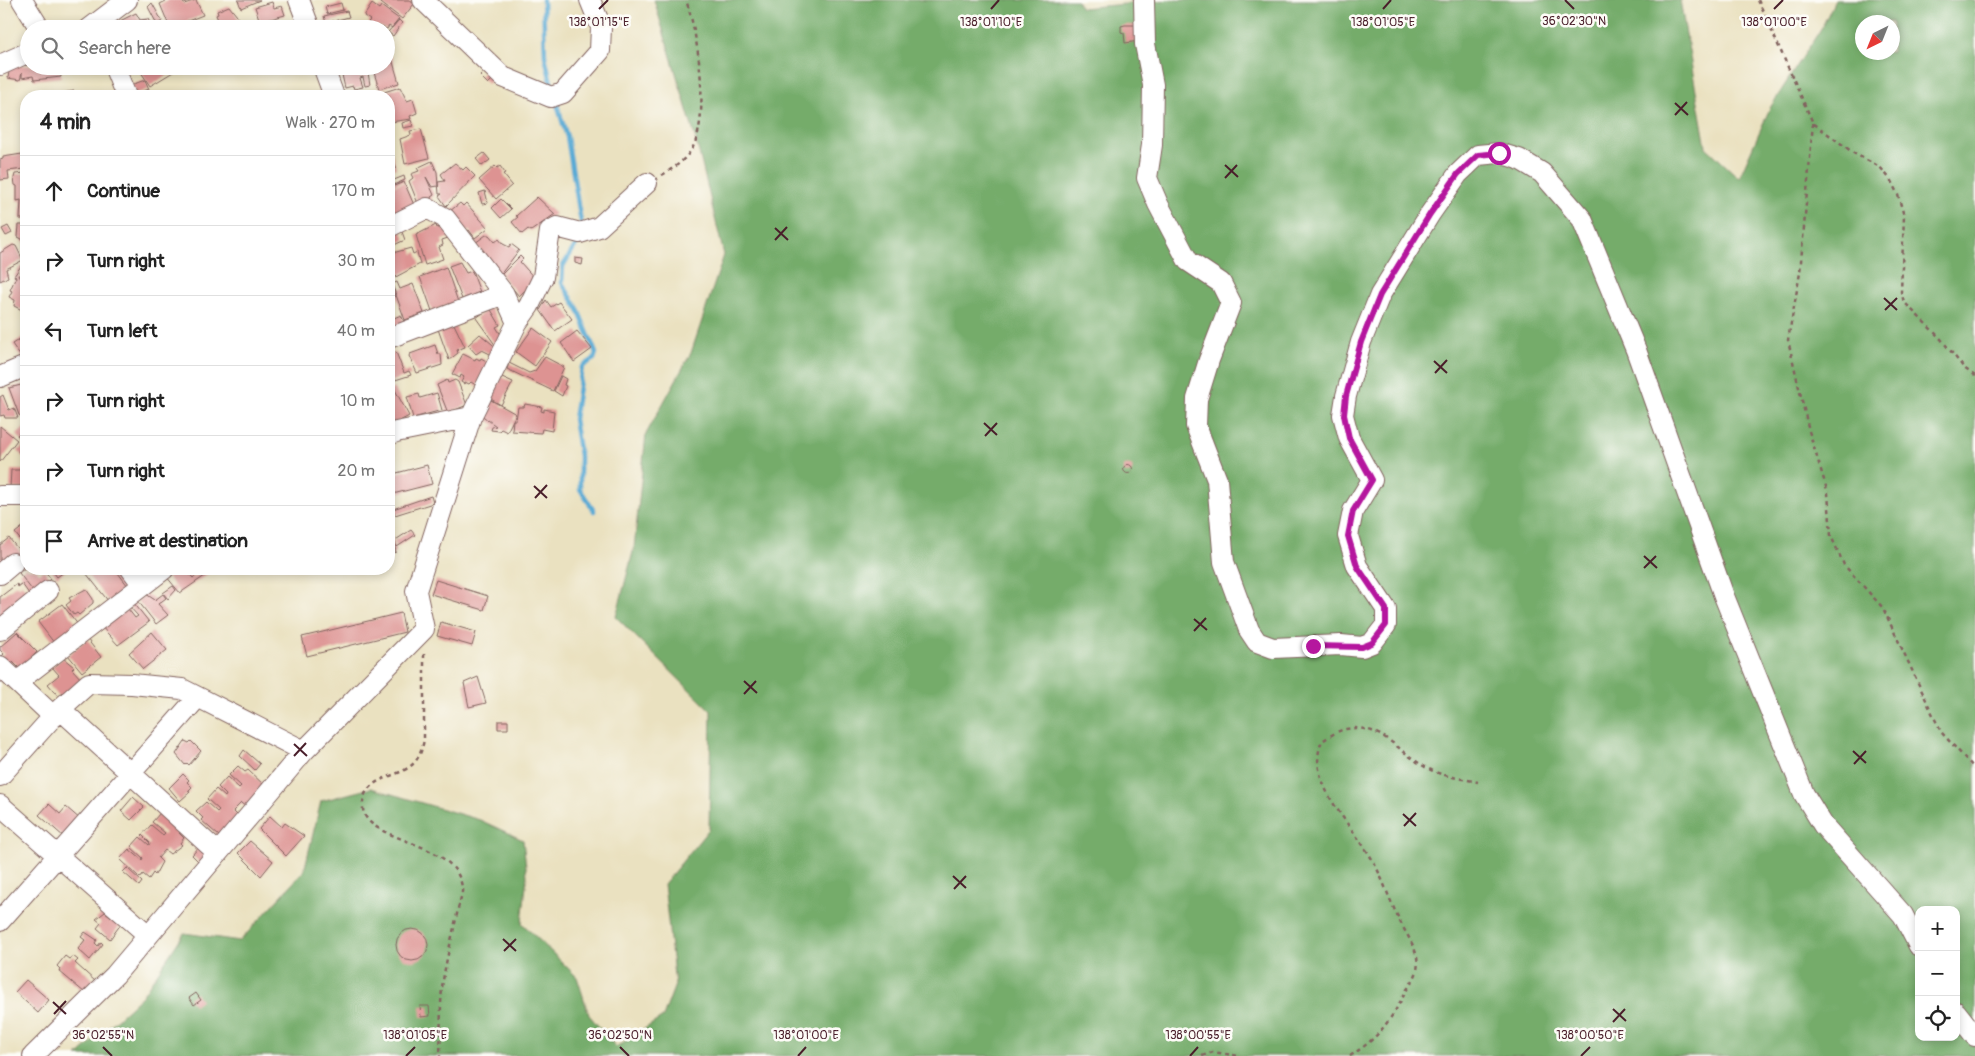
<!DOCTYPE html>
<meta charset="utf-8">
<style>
body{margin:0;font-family:Pangolin,sans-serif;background:#f2f2f2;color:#222}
.controls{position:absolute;right:15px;bottom:15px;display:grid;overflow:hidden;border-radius:10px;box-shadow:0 2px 8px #0003}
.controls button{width:45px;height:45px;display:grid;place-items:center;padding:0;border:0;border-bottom:1px solid #e0e0e0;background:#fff;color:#222;font:25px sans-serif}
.compass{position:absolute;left:1855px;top:15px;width:45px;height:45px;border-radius:50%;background:#fff;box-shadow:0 2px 8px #0003;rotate:223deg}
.stop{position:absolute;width:15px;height:15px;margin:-11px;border:4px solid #b5179e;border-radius:50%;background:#fff}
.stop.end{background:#b5179e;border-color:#fff;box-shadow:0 1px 5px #0008}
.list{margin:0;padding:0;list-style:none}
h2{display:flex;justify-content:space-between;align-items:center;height:65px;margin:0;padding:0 20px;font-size:21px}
h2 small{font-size:16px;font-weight:400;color:#767676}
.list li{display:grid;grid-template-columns:32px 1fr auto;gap:15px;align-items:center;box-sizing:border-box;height:70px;padding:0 20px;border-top:1px solid #e0e0e0}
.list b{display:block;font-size:19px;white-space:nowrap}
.list em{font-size:16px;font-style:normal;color:#767676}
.icon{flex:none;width:28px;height:28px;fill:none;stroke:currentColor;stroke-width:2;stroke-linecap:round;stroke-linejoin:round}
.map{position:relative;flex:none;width:1975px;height:1056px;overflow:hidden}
.search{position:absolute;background:#fff;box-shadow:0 2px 8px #0003;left:20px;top:20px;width:375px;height:55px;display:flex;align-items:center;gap:12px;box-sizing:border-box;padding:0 18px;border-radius:28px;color:#767676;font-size:19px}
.panel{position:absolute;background:#fff;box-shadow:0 2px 8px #0003;left:20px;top:90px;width:375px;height:485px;border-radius:20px}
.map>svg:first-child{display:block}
.forest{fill:#74ac6b;stroke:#5f664b;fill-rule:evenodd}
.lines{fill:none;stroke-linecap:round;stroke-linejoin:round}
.stream{stroke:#5aaad4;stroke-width:4.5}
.building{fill:#dd9392}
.minor-casing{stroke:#82635f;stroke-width:22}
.path{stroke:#82635f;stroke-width:2.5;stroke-dasharray:4 4;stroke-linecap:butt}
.minor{stroke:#fff;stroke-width:20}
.route{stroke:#b5179e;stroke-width:6}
.ticks{fill:none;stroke:#4a1f2b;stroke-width:2}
.ticks-label{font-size:12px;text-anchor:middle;fill:#4a1f2b;stroke:#fdfcf7;stroke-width:5;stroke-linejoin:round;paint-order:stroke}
</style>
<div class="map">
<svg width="1975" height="1056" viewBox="0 0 1975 1056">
<rect width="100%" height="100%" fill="#fdfcf7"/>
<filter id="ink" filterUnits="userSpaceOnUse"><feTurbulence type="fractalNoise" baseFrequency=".02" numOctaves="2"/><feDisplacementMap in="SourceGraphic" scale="10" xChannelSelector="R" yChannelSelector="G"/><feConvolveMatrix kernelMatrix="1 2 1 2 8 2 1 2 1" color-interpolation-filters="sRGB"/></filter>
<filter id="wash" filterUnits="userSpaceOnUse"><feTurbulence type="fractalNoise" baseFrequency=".0096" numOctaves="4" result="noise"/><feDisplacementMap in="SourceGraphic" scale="20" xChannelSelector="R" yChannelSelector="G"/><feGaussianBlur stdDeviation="1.12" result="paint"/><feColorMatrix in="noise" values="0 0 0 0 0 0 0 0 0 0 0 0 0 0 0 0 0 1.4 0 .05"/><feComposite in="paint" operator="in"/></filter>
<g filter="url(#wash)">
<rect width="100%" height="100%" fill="#eae1c0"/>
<!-- forest -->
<path class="forest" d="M654,0h423l4,8 88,-8h511l26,147 33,31 31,-70 52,-81 13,-27h140v1056h-1898l65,-60 42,-63 56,8 64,-70 17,-70 50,-13 109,32 43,20 4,36 -5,47 55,54 12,38 27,32 47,-30 12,-32 -11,-101 45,-55 2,-118 -95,-94 18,-69 12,-114 45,-81 33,-98 -28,-115zM1862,22h30v30h-30zM1919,910h37v127h-37z"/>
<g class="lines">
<!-- stream -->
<path class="stream" d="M543,0l2,56 8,35
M556,101l11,36 15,91
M580,238l-17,28 -1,17 15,24 19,46 -2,6 -12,8 -8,52 6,37v33l14,22"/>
</g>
<g id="blocks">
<!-- building -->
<path class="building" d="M168,0h13l3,4 12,-4 7,15 -33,13 -10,-24z
M238,0h22l-19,8z
M377,0h32l5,4 -12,15z
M272,2l2,6 8,-2 3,9 -25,7 -5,-15z
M152,3l10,18 -5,3 -9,-17z
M341,3l2,7 -16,4 -2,-7z
M372,4l7,5 2,-3 18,13 -7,9 -3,-2 -2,3 -10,-3 -1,2 -8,-6 2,-2 -6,-4z
M229,6l8,10 5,13h-20l-6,-14 2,-1 -1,-3z
M347,11l2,6 -23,6 -2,-7z
M136,13l4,7 8,-1 5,10h-33l-4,-6z
M399,20l3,3 -9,13 -5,-4z
M1125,25h14l1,16 -15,2 -1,-10 -3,-1v-6z
M391,55l8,28 -20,6 -7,-23h14v-10z
M10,65l53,1v3h-3l1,8 -27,3 -1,-4 -11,2v-5l-2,7 -12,-2z
M137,66h40l1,3 -28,17z
M340,66h27l3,19 -5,1 -2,-9 -3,1 3,9 -9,2 -1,-3 -8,2z
M485,71l8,8 -5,5 -8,-8z
M145,80l4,9 -14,5 -4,-9z
M400,87l7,14 6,-2 4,14 -7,3 1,3 -21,3 -1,-26h-7l-1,-3z
M74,91l1,5h-25v-1z
M322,92l10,4h-24z
M411,120l2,6 -10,2 -1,-5z
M421,129l8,29 -24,6 -5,-25 11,-4 -1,-4z
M389,153h3l4,15 -7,2z
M484,153l6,7 -8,6 -6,-7z
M22,154l2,15 -16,2 1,8 -9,1v-20l3,-1v-2z
M432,161l5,11 1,14 -6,1 -6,-10 8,18 -3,2 1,3 -13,6 -10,-25 4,-3 -2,-4 8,-3 -2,-3z
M455,163l8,7 3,-3 9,9 -29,30 -7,-10 3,-2h-3l-1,-12 7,-1 -4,-7z
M495,166l2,2 3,-2 5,7 -2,1 9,11 -16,14 -17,-19z
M26,173v46h-6l1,-19 -4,1v-15l-2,-1 -1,-7 1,-4z
M404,176l1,4 -16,7v-5z
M404,182l10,23 -25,10v-27z
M485,191l3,12 -6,1 -3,-11z
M537,197l18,17 -24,17 -3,-2 -6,5 -10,-12 6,-5 -2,-1z
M501,199l10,10 -10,9 -9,-10z
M460,203l3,3 3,-3 22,25 -13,10 -6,-8 -3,2 -16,-21z
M19,225h7v18h-3l-1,-4 -4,-2z
M436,225l1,3 6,-2 8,11 -9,3 1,5 -4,2 4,12 -18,6 -9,-30z
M8,226l4,7 -6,3 -4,-7z
M401,229l4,11 -11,5 -5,-12z
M486,235h3l6,7 4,-3 4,5 6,3 2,-3 8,6 -19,25 -25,-32z
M13,245l3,1 7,14 -17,9 2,8 -8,4v-28z
M411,248l2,6 4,-2 3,12 -28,15 -3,-10v-15z
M520,256l3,3 -3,3 16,18 -17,16 -18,-21z
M575,258l8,1 -1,6 -7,-2z
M460,262l6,11 6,-2 8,21 -18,7 -13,-33z
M21,266l2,2 -5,8 8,4v32l-12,-6 1,-6 -6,-3 3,-6 -2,-1 6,-13 -2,-1z
M446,267l12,35 -26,9 -12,-34z
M389,280l6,16 -6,2z
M397,282l3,7 13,-5 11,29 -19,7 -13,-36z
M391,299l2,6 -3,2 4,11 7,-3 4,9 -16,6v-30z
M546,300l5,7 8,-5 13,17 -17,12 -15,-21z
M490,308l10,17 -4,2 7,11 -7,8 -20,-28z
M453,322l12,25 -8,3 1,3 -9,7 -11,-31z
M533,328l19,14 -17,24 -19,-14z
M577,331l15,18 -18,13 -13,-19z
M480,334l18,15 -6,6 -10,-5 -6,4 -8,-9z
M26,335v23l-3,2 -11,-16z
M435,345l3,9h3l1,11 -25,8 -8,-17 1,-2z
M396,352l8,21 5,-2 2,4 -22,7v-27z
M463,354l12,6 1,-2 4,2 1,-2 9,5 -13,23 -6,-4 -2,2 -4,-2 -1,2 -3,-2 3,-5 -3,-2 -1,3 -8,-4z
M545,357l19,10 -11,24 -46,-22 2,-6 20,10 6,-2z
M561,376l5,3 -2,6 2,1 -4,10 -8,-5z
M502,377l11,5 -12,23 -12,-7z
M447,380l1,3 7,-3 3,2 9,23 -19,8 -11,-28z
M25,384l1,29 -4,4 -3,-2 -10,-27z
M394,388l15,28 -15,8 -2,-3 -3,1v-31z
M437,393l5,17 -29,8 -6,-21 12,-3 1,4z
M3,395l6,15 5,-2 4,10h-13l-1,-3 -4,1v-19z
M489,399l27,15 -9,18 -6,-3 -2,2 -8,-1 1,-3 4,-1 -16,-12z
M525,404l17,3 -1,4 3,1v-3l10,2 -2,20 -10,-2 -1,4 -29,-2 1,-11h3l2,-13h6z
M0,426l17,14 -17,22z
M24,428l2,3 -1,13 -8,-9z
M26,444v17l-8,-10z
M1123.5 469a4.5 4.5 0 1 1 9 0a4.5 4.5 0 1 1-9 0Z
M427,465l5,19 -43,11v-20z
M11,470h15v19l-16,-1z
M431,496l2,7 -38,12 -2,-6z
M24,526l2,3v18l-11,-14z
M411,530l4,5 -18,12 -3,-6z
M389,534h2l5,18 -6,2z
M9,538l12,15 -17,15 -4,-5v-18z
M26,567v2h10l3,4 5,-3 7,9 -16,15 -16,-21z
M51,569h17l-11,8z
M91,569h24l13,17 -19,16 -23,-29z
M174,569h11l8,9 5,-4 -3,-5h20l-35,24 -14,-17z
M436,580l52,16 -4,14 -53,-16z
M17,584l1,3 4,-3 10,14 -32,20v-21z
M173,586l3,4 -8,9 -5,-6z
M86,589l7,10v4l-14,12 -2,-2 -3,2 -8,-10 5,-4 -2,-3z
M146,594l9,6 8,-6 3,4 -8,6 10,11 -12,9 -18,-23z
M133,602l16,20 -31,23 -18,-20 28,-16 7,9 3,-2 -10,-11z
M62,604l17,22 -24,18 -17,-22z
M401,613l4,19 -98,24 -5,-19z
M441,622l35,10 -4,14 -35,-10z
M17,632l20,20 -17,17 -8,-8 -4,4 -7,-8 3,-3 -4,-4v-3z
M152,632l15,18 -24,19 -14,-16z
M87,639l14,18 -19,15 -14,-17z
M63,658l11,9 -2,2 10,11 -22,18 -12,-14 11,-9 -7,-8z
M478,677l8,26 -17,4 -5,-24z
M498,721h10v8h-10z
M185,741l4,2 2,-2 10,10 -12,14 -2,-2 -2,2 -9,-11z
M244,750l16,14 -5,6 -15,-14z
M238,766l7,6 3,-2 17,16 -19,21 -5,-4 -8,8 5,5 -19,20 -18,-16 2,-2 -7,-7 10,-9 11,10 2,-2 -12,-11 9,-10 9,8 1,-2 -8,-8 9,-10 12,11 2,-2 -12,-11z
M183,774l6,6 -2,2 5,5 -4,4 2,1 -10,9 -11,-13z
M133,797l11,10 -13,13 -10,-9z
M49,804l11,10 6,-7 15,13 -17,17 -25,-22z
M161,812l22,17 -4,4 5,5 -4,5 2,2 -12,9 -5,-4 -7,8 4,4 -7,13 -2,-2 -4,6 -6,-5 -3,4 -20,-19 9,-10 13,11 1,-2 -12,-11 9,-10 9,8 1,-2 -8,-8 9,-10 12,10 2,-2 -13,-11z
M270,816l12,11 3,-4 19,13 -18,20 -27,-27z
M250,841l23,20 -12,15 -23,-23z
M200,846l10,8 -9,10 -9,-9z
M127,868l15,14 -3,4 -16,-14z
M105,912l16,12 -11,15 -13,-11 4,-5 -5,-4z
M396 945a16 16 0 1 1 32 0a16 16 0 1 1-32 0Z
M85,932l12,8 -2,3 3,3 3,-4 2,2 -13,16 -12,-11 7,-9 -4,-3z
M65,956l4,3 4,-3 5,4 -3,3 20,18 -10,12 -26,-22 1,-2 -3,-3z
M26,980l23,20 -11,13 -23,-21z
M196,993l5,7 -7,5 -5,-7z
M420,1006h9l1,10 -9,1z"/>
</g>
</g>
<g filter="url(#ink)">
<use href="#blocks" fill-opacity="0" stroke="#82635f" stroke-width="1"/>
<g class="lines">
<defs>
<path id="minor" d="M22,0l18,29
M299,0l11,29
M423,0l80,77 48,20 12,-4 37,-42 1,-24 -11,-27
M1144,0l1,44 8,41 -1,60 -5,33 11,26 30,57 33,22 10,20 -22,57 -12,39 -1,27 21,54 7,82 25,68 8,12 16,6 68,-3 21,2 10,-4 14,-18v-16l-29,-43 -9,-30 5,-25 19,-31 -23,-42 -6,-23 3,-19 15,-54 19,-47 50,-81 28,-40 20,-19 21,-2 20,6 23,14 40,46 54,131 88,246 80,198 19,31 80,90 16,31
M89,29l38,-29
M0,65l29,-13
M114,66l12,30
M323,66l11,30
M389,227l38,-19 18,10 59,76 13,29
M389,338l115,-44
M0,377l26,-11
M389,435l7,-3 75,-15
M0,496h26
M131,569l12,16
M0,574l13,-11
M0,630l48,-39
M0,666l54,51
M17,682l147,-113
M60,709l158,144
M0,776l60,-67 29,-26 43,1 50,5 122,62
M0,805l148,130
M0,921l198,-224
M1956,1012l19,24
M33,1056l82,-81 189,-224 120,-122 -8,-38 55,-174 46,-94 12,-17 14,-29 7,-46 7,-4 23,6 19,-6 48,-44"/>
</defs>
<!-- minor casing -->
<use href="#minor" class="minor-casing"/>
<!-- path -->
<path class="path" d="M1758,0l55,123 42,31 25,13 10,12 8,16 6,21 -3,76 3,10 37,37 23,29 11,8
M1813,123l-13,150 -12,67 21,91 19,62 3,43 13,29 39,43 58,124 34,37
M662,175c12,-7 24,-15 31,-28 17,-33 5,-112 -7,-147
M424,654v86c-2,9 -4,17 -11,24 -15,15 -53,12 -50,45 4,34 92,30 99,78 1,7 -3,16 -4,22 -5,26 -13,53 -16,79 -2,22 -1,45 -2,68
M1202,1056l11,-4 26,4
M1350,1056c29,-18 41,-36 56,-65 4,-6 10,-14 11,-21 4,-19 -12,-36 -19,-53 -9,-18 -15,-38 -25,-56 -19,-35 -69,-78 -51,-120 7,-4 16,-11 24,-12 37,-7 57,29 87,42 14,6 31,8 45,11"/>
<!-- minor -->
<use href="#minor" class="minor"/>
</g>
</g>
<g class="lines" filter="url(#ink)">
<!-- route -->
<path class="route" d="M1313,646l49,1 10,-4 14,-18v-16l-29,-43 -9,-30 5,-25 19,-31 -23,-42 -5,-23 2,-19 15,-54 19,-47 50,-81 28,-40 20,-19 21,-2"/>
</g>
<!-- ticks -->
<path class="ticks" d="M1565,0l9,9M599,9l9,-9M991,9l8,-9M1383,9l8,-9M1774,9l9,-9M1675,103l13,12M1675,115l12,-13M1225,165l13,12M1225,178l12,-13M775,228l13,12M775,240l12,-13M1884,298l13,12M1885,310l12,-12M1434,361l13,12M1435,373l12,-13M984,423l13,12M985,436l12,-13M534,486l13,12M535,498l12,-13M1644,556l13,12M1644,568l12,-12M1194,619l13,11M1194,631l12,-13M744,681l13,12M744,694l12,-13M294,744l13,12M1853,751l13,12M294,756l12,-13M1854,764l12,-13M1403,814l13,12M1404,826l12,-13M953,876l13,12M954,889l12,-13M503,939l13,12M504,951l12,-12M53,1002l13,12M1613,1009l13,12M54,1014l12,-13M1613,1022l12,-13M103,1047l9,9M620,1047l9,9M406,1056l9,-9M798,1056l8,-9M1190,1056l8,-9M1581,1056l9,-9"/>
<g class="ticks-label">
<text x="1574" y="25">36°02'30"N</text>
<text x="599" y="26">138°01'15"E</text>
<text x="991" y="26">138°01'10"E</text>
<text x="1383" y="26">138°01'05"E</text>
<text x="1774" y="26">138°01'00"E</text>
<text x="415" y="1039">138°01'05"E</text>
<text x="806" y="1039">138°01'00"E</text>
<text x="1198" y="1039">138°00'55"E</text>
<text x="1590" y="1039">138°00'50"E</text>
<text x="103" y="1039">36°02'55"N</text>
<text x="620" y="1039">36°02'50"N</text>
</g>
</svg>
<div class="controls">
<button>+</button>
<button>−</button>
<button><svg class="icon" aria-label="locate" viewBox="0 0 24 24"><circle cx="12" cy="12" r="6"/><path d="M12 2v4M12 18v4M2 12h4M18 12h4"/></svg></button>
</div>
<svg class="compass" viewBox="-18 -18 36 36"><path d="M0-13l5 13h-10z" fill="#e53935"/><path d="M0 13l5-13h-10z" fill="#767676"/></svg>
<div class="stop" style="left:1499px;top:153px"></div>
<div class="stop end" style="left:1313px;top:646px"></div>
<div class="search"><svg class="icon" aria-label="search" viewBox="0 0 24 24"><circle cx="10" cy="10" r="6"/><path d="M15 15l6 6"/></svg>Search here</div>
<section class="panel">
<h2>4 min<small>Walk · 270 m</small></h2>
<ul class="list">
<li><svg class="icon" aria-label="ahead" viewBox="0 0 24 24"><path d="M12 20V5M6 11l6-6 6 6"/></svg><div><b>Continue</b></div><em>170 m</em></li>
<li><svg class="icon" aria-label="right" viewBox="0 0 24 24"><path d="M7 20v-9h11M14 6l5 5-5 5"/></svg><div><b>Turn right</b></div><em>30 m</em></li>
<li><svg class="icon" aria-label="left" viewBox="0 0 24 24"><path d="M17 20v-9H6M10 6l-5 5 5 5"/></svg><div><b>Turn left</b></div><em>40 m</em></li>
<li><svg class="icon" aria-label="right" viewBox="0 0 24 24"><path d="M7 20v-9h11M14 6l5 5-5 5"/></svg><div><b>Turn right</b></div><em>10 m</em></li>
<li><svg class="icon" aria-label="right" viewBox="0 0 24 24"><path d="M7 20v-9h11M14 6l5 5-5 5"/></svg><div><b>Turn right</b></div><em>20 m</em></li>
<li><svg class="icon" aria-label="arrive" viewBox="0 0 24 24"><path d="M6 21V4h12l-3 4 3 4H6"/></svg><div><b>Arrive at destination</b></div></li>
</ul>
</section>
</div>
